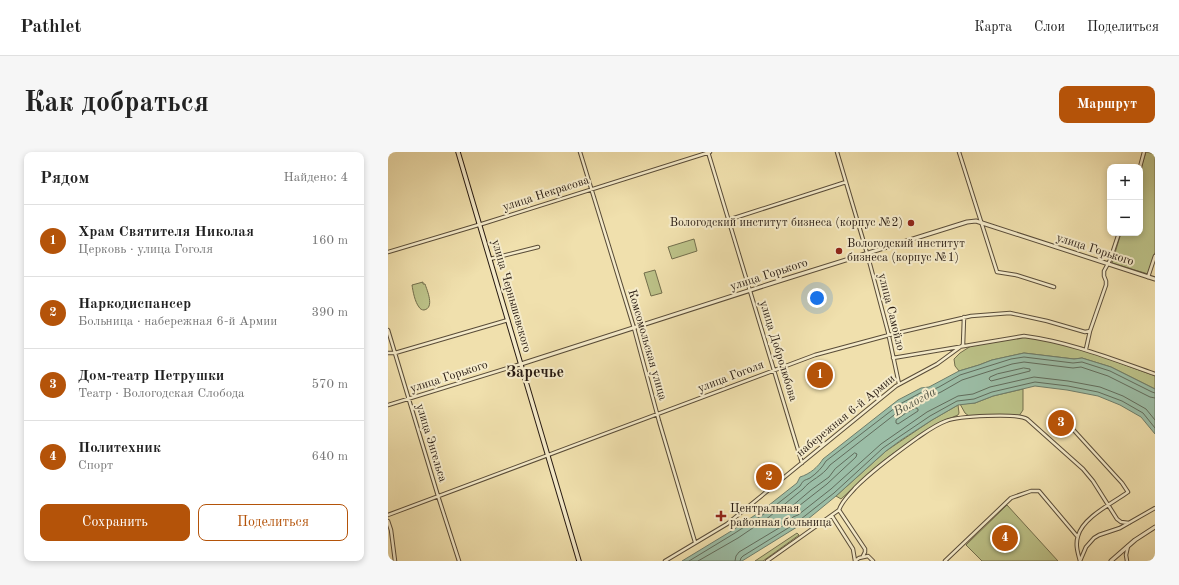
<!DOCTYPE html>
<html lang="ru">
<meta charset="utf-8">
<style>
body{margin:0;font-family:"Old Standard TT",serif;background:#f6f6f6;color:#222}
.controls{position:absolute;right:12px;top:12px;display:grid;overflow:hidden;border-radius:8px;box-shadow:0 2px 6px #0003}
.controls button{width:36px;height:36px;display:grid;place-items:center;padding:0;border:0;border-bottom:1px solid #e0e0e0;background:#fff;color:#222;font:20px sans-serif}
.you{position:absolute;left:429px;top:146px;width:14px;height:14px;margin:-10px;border:3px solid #fff;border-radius:50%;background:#1a73e8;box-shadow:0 0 0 6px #1a73e833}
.badge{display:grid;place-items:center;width:26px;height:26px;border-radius:50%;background:#b45309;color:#fff;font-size:13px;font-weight:700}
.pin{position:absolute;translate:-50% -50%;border:2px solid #fff;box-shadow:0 1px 4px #0006}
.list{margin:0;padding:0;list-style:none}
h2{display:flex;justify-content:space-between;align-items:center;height:52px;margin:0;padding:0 16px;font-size:17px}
h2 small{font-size:13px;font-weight:400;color:#767676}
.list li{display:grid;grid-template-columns:26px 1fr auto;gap:12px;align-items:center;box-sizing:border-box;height:72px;padding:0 16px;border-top:1px solid #e0e0e0}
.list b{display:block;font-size:15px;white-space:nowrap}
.list p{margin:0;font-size:13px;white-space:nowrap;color:#767676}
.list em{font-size:13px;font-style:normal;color:#767676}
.actions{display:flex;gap:8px;padding:12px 16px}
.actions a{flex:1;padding:9px 0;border:1px solid #b45309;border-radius:8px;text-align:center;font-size:14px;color:#b45309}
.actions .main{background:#b45309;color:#fff}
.map{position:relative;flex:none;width:767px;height:409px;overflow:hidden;border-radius:8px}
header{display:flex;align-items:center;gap:24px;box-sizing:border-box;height:56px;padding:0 20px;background:#fff;border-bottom:1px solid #e0e0e0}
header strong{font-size:19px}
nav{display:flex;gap:22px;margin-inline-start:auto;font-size:14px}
.intro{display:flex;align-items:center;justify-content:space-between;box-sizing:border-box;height:96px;padding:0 24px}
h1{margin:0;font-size:28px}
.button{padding:10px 18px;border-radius:8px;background:#b45309;color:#fff;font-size:14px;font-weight:700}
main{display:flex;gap:24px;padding:0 24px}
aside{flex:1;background:#fff;border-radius:8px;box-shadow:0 2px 6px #0003}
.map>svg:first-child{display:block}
.green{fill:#bcc288;stroke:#726e4c}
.water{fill:#9bbda6;stroke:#6d7c6a}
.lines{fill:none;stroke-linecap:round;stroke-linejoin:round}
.shore{stroke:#616c5c;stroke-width:1}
.minor-casing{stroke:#594c38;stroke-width:4.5}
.tertiary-casing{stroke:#594c38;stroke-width:5}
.secondary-casing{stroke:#271a11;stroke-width:5.5}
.minor{stroke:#f5ebca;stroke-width:2.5}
.tertiary{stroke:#f5ebca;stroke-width:3}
.secondary{stroke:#f5ebca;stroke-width:3.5}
.poi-dot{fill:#8f2418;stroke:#f5ebca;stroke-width:1.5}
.labels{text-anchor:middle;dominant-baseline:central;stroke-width:4;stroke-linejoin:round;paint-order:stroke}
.street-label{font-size:12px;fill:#271a11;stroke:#f5ebca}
.poi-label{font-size:12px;fill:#271a11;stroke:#f5ebca;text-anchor:start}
.water-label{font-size:13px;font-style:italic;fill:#505345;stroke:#f5ebca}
.district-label{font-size:16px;font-weight:bold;fill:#271a11;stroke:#f5ebca}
</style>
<header>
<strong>Pathlet</strong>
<nav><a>Карта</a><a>Слои</a><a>Поделиться</a></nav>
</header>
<div class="intro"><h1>Как добраться</h1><a class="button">Маршрут</a></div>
<main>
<aside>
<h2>Рядом<small>Найдено: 4</small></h2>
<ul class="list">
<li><span class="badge">1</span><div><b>Храм Святителя Николая</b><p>Церковь · улица Гоголя</p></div><em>160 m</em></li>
<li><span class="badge">2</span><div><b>Наркодиспансер</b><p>Больница · набережная 6-й Армии</p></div><em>390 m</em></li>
<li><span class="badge">3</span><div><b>Дом-театр Петрушки</b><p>Театр · Вологодская Слобода</p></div><em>570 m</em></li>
<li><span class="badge">4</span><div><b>Политехник</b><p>Спорт</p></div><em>640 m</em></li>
</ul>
<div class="actions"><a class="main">Сохранить</a><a>Поделиться</a></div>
</aside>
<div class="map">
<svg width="767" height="409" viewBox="0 0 767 409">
<rect width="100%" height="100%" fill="#f0e0ad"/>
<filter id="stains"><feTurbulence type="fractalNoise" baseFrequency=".005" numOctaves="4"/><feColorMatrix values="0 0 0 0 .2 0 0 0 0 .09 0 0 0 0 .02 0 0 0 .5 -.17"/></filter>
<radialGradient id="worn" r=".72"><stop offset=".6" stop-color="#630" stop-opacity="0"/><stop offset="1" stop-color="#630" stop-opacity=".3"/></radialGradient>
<!-- green -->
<path class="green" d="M758,0l9,2v98l-7,22 -36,-11 9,-30h19v-62z
M306,87l3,12 -25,8 -4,-12z
M267,118l7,23 -11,3 -7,-23z
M35,130v2h2c2,6 10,24 -1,26 -2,0 -4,-1 -5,-3 -4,-5 -6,-15 -7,-22z
M636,185l21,3 40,10 70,26v13l-44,-22 -29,-9 -8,1 -50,-6 -32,7 -13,5 -20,6 -4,-5 -1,-7 6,-6 11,-7z
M635,237v21l-4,6 -22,-1 -28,1 -4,-3 -5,-9 15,-1 18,-7z
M570,253l1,8 -1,2 -20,8 -47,32 -15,12 -35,32 -5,-3 50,-45 46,-31z
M619,353l51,56h-76l-16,-16z
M409,381l2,2 -36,26h-8z"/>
<!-- water -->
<path class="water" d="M636,201l50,6 8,-1 29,9 44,22v45l-14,-17 -21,-12 -22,-9 -31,-6 -32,-4 -42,10 -18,7 -17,2 -26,15 -31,20 -15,11 -50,45 -34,28 -4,1 -1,2 -55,34h-60l51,-31 31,-21 33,-26 3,-6c10,-3 18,-10 23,-18l75,-59 23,-12 8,-1 30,-16 20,-6 13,-5z"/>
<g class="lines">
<!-- shore -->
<path class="shore" d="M636,216l6,1v2l-39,10 -2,-2 1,-2 7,-3z
M528,256l2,1v2l-20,13 -2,-1v-3l10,-7z
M467,301l2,1 -1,3 -29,27 -32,25 -2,1h-2v-3l20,-17 18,-13 6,-8z
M301,409l46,-28 32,-21 33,-26c4,-7 4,-5 10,-8 7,-5 12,-10 16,-17l74,-57 22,-12 8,-1 9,-4 21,-12 51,-16 13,-2 49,6 9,-1 28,9 42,21 3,1
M310,409l40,-23 31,-21 34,-28c8,-10 19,-12 27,-24l73,-57 21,-11 8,-1 9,-4 21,-12 50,-16 12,-2 49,6 8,-1 27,9 42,21 5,1
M347,409l1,-5 3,-4 50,-30 4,-5 5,-2 33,-26 50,-45 46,-32 31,-16 15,-2 17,-7 44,-10 34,4 32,6 23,9 23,13 9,11
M352,409l1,-3 2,-2 50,-31 3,-4 5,-2 33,-26 49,-45 16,-11 31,-21 27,-15 17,-2 18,-7 43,-10 33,4 30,6 24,9 21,12 12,15"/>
<defs>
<path id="minor" d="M192,0l54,176 25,93 36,121
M320,0l94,311
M449,0l30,101 21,79 11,52
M571,0l38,120 19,3 38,12
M752,15l4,-15
M340,68l118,-38
M0,100l97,-29 225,-71
M102,107l48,-12
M760,125l7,-21
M0,178l50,166 21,65
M698,197l4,-18 16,-46v-4l-2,-5v-5l6,-11 9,-27
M0,201h7l113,-33
M505,206l131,-22c46,6 88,23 131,38
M0,253l133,-41
M681,273l53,58 6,9c-15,11 -45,25 -50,44 -3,9 0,17 2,25
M451,358l26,39v3l-2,4
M0,363l427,-160 78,-21 78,-18 39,-3 37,8 38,11 5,-1
M444,364l21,33 2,12 4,-3 9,-2 5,5
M0,369l3,9 4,31
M277,409l62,-37 169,-138 41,-22 26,-19 1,-28
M379,409l72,-51c3,-9 10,-15 16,-22 19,-19 40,-34 62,-50 9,-6 18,-13 29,-17 12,-5 71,-8 81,-2l56,50 10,12 24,38 4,3 8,1
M557,409l66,-63 20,-7h8l38,45
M692,409l6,-14 8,-9 5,-3 21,-7 35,-20
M739,409l-1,-6 2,-9"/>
<path id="tertiary" d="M133,212l261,-84 185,-58 9,-1 179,58
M723,409l24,-21 20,-13"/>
<path id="secondary" d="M70,0l121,409"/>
</defs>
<!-- minor casing -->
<use href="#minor" class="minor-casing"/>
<!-- tertiary casing -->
<use href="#tertiary" class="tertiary-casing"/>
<!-- secondary casing -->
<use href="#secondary" class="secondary-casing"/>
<!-- minor -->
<use href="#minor" class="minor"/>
<!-- tertiary -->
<use href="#tertiary" class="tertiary"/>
<!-- secondary -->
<use href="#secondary" class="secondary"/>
</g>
<!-- markers -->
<g class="poi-dot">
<circle cx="523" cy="71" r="4"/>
<circle cx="451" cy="99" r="4"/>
<path d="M331 358h4v4h4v4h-4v4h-4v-4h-4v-4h4z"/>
</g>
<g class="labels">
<!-- street labels -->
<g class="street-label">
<text transform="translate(158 42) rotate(-18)">улица Некрасова</text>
<text transform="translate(707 98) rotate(18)">улица Горького</text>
<text transform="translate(381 123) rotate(-18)">улица Горького</text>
<text transform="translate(123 144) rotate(74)">улица Чернышевского</text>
<text transform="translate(503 160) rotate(76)">улица Самойло</text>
<text transform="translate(259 193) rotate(74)">Комсомольская улица</text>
<text transform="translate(390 199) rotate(73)">улица Добролюбова</text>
<text transform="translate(61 225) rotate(-18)">улица Горького</text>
<text transform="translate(343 225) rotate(-21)">улица Гоголя</text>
<text transform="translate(458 264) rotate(-39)">набережная 6-й Армии</text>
<text transform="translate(43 291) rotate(73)">улица Энгельса</text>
</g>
<!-- poi labels -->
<g class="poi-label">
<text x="515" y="71" text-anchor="end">Вологодский институт бизнеса (корпус №2)</text>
<text x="459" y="92">Вологодский институт<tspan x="459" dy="14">бизнеса (корпус №1)</tspan></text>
<text x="342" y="357">Центральная<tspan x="342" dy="14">районная больница</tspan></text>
</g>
<!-- water labels -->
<g class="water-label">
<text transform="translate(527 250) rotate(-29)">Вологда</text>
</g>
<!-- district labels -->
<g class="district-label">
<text x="147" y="221">Заречье</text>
</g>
</g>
<rect width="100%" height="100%" filter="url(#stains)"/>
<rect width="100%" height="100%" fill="url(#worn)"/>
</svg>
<div class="controls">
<button>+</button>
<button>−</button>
</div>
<div class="you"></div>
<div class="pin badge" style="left:432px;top:223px">1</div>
<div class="pin badge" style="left:381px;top:325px">2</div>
<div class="pin badge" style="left:673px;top:271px">3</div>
<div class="pin badge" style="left:617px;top:386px">4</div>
</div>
</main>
